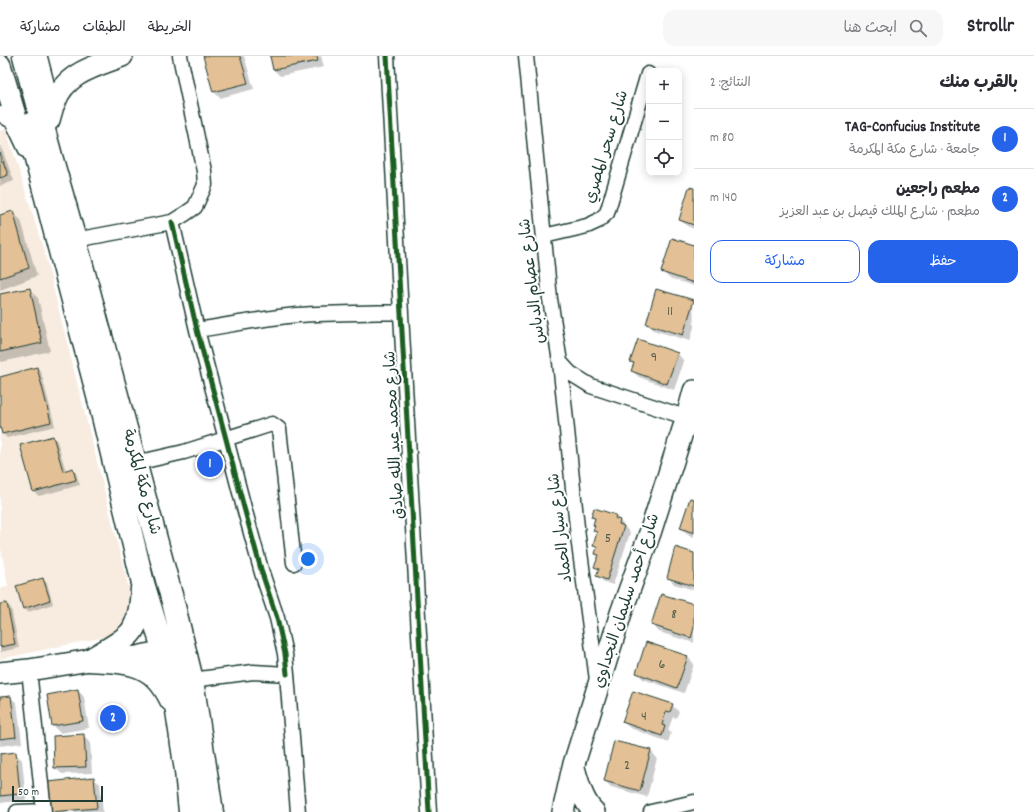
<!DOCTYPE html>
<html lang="ar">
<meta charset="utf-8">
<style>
body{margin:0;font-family:Dekko,"Playpen Sans Arabic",sans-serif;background:#f7f7f7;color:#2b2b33;direction:rtl}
.controls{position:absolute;right:12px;top:12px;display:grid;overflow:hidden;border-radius:8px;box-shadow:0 2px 10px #0003}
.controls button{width:36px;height:36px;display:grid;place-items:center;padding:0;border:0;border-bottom:1px solid #e1e1e2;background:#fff;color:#2b2b33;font:20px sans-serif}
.scale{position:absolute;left:12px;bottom:10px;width:91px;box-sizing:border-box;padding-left:4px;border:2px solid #1f3d34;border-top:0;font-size:11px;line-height:14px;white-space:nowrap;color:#1f3d34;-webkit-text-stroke:3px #fff;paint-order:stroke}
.you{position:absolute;left:308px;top:503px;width:14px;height:14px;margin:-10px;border:3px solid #fff;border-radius:50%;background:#1a73e8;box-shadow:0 0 0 6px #1a73e833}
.badge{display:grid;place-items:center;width:26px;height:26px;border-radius:50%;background:#2563eb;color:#fff;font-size:13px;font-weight:700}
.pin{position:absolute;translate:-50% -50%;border:2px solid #fff;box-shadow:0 1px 4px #0006}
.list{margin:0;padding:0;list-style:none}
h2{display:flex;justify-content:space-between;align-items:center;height:52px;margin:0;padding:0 16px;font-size:17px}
h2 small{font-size:13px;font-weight:400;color:#7c7c81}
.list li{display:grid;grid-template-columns:26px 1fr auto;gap:12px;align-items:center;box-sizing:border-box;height:60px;padding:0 16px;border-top:1px solid #e1e1e2}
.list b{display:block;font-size:15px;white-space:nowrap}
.list p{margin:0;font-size:13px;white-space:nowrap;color:#7c7c81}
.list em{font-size:13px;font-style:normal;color:#7c7c81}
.actions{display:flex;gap:8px;padding:12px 16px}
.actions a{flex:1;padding:9px 0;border:1px solid #2563eb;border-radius:12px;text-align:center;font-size:14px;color:#2563eb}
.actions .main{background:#2563eb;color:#fff}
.icon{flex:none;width:22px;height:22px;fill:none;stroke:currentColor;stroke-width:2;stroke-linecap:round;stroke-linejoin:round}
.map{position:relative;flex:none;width:694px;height:756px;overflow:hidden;direction:ltr}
header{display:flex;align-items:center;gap:24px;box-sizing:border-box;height:56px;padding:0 20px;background:#fff;border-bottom:1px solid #e1e1e2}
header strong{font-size:19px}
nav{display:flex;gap:22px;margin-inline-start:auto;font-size:14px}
.search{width:280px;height:36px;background:#f7f7f7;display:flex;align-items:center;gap:10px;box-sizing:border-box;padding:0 14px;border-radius:12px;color:#7c7c81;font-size:15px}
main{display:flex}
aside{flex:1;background:#fff}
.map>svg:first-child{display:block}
.built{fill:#f7ecdf}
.shadow{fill:#0003}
.building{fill:#e3c095;stroke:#1f3d34}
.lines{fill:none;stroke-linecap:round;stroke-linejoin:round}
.street-casing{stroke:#1f3d34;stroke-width:17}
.secondary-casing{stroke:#1f3d34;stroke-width:24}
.primary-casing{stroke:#1f3d34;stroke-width:25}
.street{stroke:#fff;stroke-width:14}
.secondary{stroke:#fff;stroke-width:21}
.primary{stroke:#fff;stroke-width:22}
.cycleway-casing{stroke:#fff;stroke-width:8}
.cycleway{stroke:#1b5e20;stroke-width:5}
.labels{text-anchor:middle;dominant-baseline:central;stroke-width:4;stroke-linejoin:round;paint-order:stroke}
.number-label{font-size:14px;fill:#505e4c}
.street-label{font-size:16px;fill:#1f3d34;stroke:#fff}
</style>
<header>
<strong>Strollr</strong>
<div class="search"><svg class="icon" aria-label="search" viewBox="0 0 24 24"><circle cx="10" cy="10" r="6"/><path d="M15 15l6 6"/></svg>ابحث هنا</div>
<nav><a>الخريطة</a><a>الطبقات</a><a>مشاركة</a></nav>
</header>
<main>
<aside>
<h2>بالقرب منك<small>النتائج: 2</small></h2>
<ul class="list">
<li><span class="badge">1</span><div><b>TAG-Confucius Institute</b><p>جامعة · شارع مكة المكرمة</p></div><em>80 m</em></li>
<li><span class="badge">2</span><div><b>مطعم راجعين</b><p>مطعم · شارع الملك فيصل بن عبد العزيز</p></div><em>140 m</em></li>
</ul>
<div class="actions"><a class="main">حفظ</a><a>مشاركة</a></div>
</aside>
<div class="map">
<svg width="694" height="756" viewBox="0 0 694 756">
<rect width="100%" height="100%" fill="#fff"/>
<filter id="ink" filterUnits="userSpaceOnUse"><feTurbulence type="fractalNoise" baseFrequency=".025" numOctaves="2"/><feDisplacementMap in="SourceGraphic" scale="8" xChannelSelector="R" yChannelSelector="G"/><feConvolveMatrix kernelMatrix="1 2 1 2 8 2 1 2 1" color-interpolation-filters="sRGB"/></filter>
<g filter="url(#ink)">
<!-- built -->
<path class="built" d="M6,73l38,122 90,358 -11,24 -123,26v-70l8,-3 -8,-42v-413z"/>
<!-- shadow -->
<path class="shadow" d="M204,0h40l10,33 -34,9 -6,-6z
M271,0h50l3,11 -44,9 -6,-6z
M0,88l14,37 -14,5z
M694,133v40l-7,-3 -7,-6z
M12,156l9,8 16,56 -37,14v-74z
M694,190v40l-25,-8 -6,-6z
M29,233l9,9 12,53 -48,11 -2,-2v-65z
M693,245l1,26 -4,14 -37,-11 -6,-7z
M678,298l6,7 -10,29 -35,-13 -7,-6 3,-6 -4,-3z
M37,312l4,4 14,54 -48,12 -4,-4 -3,-12v-44z
M53,381l4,4 9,30 6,-2 4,4 4,12 -41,11 -5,-4 -13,-46z
M694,444v37l-6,-2 -7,-7z
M616,460l14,17 -17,52 -9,-3 -7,-6 2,-5 -3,-4 3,-10 -3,-4 1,-4 -3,-3 4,-12 -3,-3 1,-4 -2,-2 2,-5 -3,-3z
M694,498v36l-20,-6 -6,-7z
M42,523l5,4 6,21 -25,8 -4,-4z
M7,548l4,4 8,40 -19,4v-47z
M694,549v38l-35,-11 -7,-7z
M647,587l41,14 6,7 -10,29 -41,-14 -6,-6z
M78,634l6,7 5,31 -29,5 -7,-7 -5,-31z
M10,641l7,6 5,40 -22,3v-48z
M672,649l7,7 -3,6 -3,-1 -5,13 3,3 -3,9 -38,-14 -7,-6z
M83,679l7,7 2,31 -30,1 -7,-6z
M651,695l6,7 -10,39 -36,-10 -6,-6z
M15,697l7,7 4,40 -26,3v-48z
M93,722l7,6 3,28h-51l-3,-30z"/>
<!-- building -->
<path class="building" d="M203,0h37l8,27 -35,9z
M270,0h47l1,5 -45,9z
M0,97l8,22 -8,3z
M689,131l5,1v37l-15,-5z
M13,155l16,57 -29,10v-63z
M672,182l22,7v38l-33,-11z
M30,232l12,55 -42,9v-58z
M656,233l38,11 -11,35 -37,-11z
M638,283l40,14 -11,31 -36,-13 3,-8 -4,-1z
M37,311l14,55 -49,12 -2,-8v-49z
M53,380l10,35 10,-3 3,12 -43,12 -13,-47z
M690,442l4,1v34l-14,-5z
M594,452l22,7 -1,3 5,2 -1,4 5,2 -17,54 -11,-4 3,-7 -5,-2 5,-12 -4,-1 2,-7 -4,-1 4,-14 -4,-1 2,-5 -2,-1 2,-7 -4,-1z
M675,491l19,6v33l-27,-8z
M43,522l7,22 -27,9 -7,-23z
M661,538l33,10v24l-3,10 -40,-13z
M7,547l8,41 -15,3v-43z
M646,586l42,14 -11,32 -41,-15z
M78,633l5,32 -31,5 -5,-31z
M633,635l40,13 -3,8 -4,-1 -4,14 3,1 -3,10 -40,-14z
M11,640l5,41 -16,2v-42z
M84,678l2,33 -32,1 -1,-32z
M614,685l37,9 -11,41 -36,-10z
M16,696l4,42 -20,2v-42z
M94,721l3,31 -46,4 -3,-30z"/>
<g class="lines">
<defs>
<path id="street" d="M387,0c4,86 9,172 14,258 9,166 18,332 28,498
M526,0l24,243 10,63 10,11 21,13 103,34
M0,58l18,11
M172,166l25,108 29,109 17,65 19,69 15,45 8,36 2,20
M544,180l43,-10 11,-5 9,-8 41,-139
M75,184l97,-18 13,-8 10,-7 10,-22 -1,-14 -24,-115
M197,274c33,-5 67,-12 100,-15 35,-2 69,-2 104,-3
M560,306l18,175 19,143
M136,407l48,-11 88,-28 3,2 4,3 15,134
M29,614l15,142
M192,624l61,-8 34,2 11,138
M17,756l27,-1
M651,756l43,-10"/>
<path id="secondary" d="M36,0l7,27 6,33
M0,9l18,60 11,23
M49,64c2,-6 3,-13 6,-18 10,-29 41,-36 67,-46
M0,617l29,-3 61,-10 47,-3 18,-4 8,-4
M574,712c5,16 8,32 20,44
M563,756l10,-45 48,-154 13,-36 16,-44 37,-116 7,-26"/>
<path id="primary" d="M24,0l27,100 24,84 98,362 19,78 20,132
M27,69l72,275 44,183 20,66 14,62 9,60 4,41
M90,604c23,2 50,0 67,19 6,6 10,13 14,21
M90,604c11,-7 35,-19 42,-29 8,-12 9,-29 10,-43"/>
</defs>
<!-- street casing -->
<use href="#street" class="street-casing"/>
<!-- secondary casing -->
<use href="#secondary" class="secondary-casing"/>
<!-- primary casing -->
<use href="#primary" class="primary-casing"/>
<!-- street -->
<use href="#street" class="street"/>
<!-- secondary -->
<use href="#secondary" class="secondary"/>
<!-- primary -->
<use href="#primary" class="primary"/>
<defs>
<path id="cycleway" d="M387,0c4,86 9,172 14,258 9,166 18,332 28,498
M172,166l25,108 29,109 17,65 19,69 15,45 8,36 2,20"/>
</defs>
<!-- cycleway casing -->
<use href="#cycleway" class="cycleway-casing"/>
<!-- cycleway -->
<use href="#cycleway" class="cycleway"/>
</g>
</g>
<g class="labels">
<!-- number labels -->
<g class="number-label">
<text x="670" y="256">11</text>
<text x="654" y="302">9</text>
<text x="608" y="483">5</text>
<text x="674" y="559">8</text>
<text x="662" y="609">6</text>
<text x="644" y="661">4</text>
<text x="627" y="710">2</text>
</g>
<!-- street labels -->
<g class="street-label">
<text transform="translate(607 91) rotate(-73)">شارع سحر المصري</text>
<text transform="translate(533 225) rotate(-97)">شارع عصام الدباس</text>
<text transform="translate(395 379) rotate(-93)">شارع محمد عبد الله صادق</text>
<text transform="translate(141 426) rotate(75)">شارع مكة المكرمة</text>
<text transform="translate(561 472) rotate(-97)">شارع سيار الحماد</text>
<text transform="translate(627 545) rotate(-72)">شارع أحمد سليمان النجداوي</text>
</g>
</g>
</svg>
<div class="controls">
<button>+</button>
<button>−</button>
<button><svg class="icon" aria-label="locate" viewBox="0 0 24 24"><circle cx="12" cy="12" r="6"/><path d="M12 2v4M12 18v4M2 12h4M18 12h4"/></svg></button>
</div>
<div class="scale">50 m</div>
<div class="you"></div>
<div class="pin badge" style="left:210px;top:408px">1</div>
<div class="pin badge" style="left:113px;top:662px">2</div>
</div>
</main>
